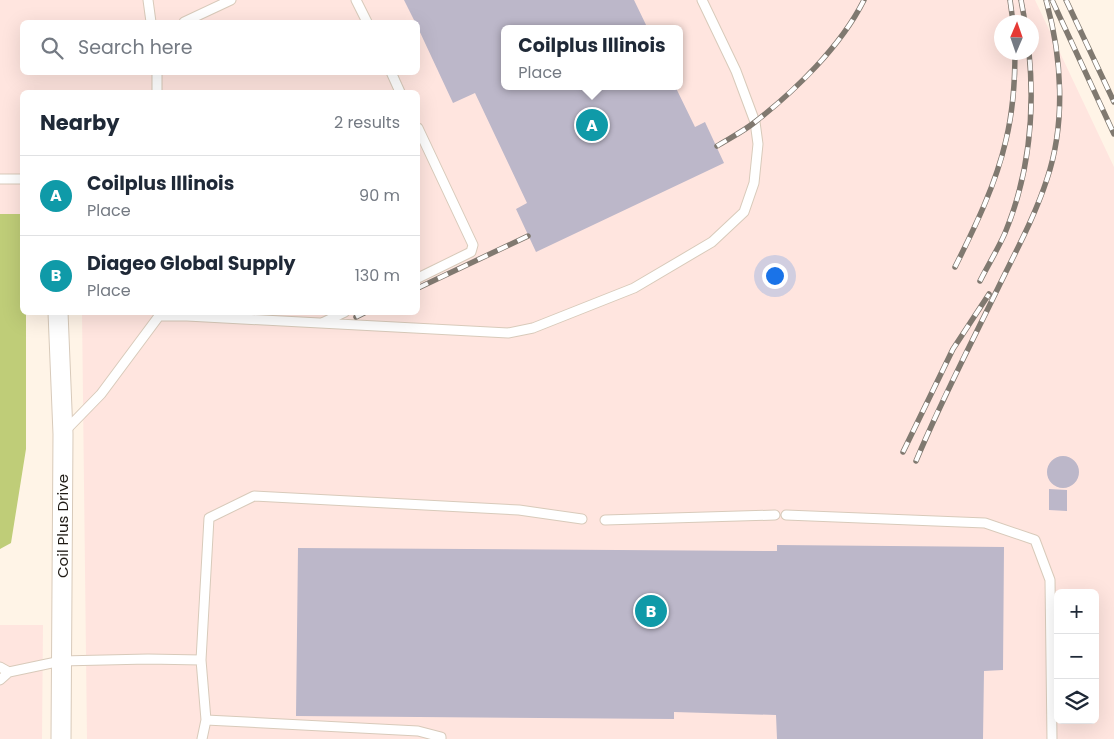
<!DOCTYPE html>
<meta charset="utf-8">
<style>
body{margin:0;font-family:Poppins,sans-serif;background:#f2f2f3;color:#1f2937}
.controls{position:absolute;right:15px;bottom:15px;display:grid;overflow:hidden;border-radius:8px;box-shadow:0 5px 20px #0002}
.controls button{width:45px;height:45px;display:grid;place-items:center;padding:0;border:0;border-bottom:1px solid #e0e1e3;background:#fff;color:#1f2937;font:25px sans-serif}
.compass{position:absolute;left:994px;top:15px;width:45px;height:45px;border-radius:50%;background:#fff;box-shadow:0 5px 20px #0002;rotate:2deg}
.you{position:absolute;left:774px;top:275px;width:18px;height:18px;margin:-12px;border:4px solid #fff;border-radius:50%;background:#1a73e8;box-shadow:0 0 0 8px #1a73e833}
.badge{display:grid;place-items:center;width:32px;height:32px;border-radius:50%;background:#ea580c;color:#fff;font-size:16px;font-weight:700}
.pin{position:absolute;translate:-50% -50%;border:2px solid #fff;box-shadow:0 1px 5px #0006}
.popup{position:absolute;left:501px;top:25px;width:182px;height:65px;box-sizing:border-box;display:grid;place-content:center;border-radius:8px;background:#fff;filter:drop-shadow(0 1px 4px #0005);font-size:16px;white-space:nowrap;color:#747a83}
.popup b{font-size:19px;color:#1f2937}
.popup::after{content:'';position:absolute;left:50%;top:100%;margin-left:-10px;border:10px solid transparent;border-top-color:#fff}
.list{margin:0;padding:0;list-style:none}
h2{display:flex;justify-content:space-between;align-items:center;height:65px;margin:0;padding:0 20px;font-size:21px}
h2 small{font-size:16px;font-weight:400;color:#747a83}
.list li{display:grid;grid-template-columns:32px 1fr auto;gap:15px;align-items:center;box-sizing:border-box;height:80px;padding:0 20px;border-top:1px solid #e0e1e3}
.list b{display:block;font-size:19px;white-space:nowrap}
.list p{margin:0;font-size:16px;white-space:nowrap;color:#747a83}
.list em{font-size:16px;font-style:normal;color:#747a83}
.icon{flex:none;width:28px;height:28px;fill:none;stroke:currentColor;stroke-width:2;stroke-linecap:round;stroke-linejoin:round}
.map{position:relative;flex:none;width:1114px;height:739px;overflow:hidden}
.search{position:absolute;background:#fff;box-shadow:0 5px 20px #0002;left:20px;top:20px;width:400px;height:55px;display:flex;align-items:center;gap:12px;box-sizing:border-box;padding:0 18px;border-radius:8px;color:#747a83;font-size:19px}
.panel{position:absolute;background:#fff;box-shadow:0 5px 20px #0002;left:20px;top:90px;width:400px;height:225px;border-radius:8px}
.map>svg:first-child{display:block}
.industrial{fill:#ffe5df;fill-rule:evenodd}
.green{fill:#bfcd78}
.building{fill:#bcb7c9}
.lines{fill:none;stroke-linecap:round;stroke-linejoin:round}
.service-casing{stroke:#d8caba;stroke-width:11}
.minor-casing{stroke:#d8caba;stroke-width:21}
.service{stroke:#fff;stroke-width:9}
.minor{stroke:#fff;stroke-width:19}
.rail-casing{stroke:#807970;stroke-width:5.5}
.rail{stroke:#fff;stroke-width:4;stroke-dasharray:11;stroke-linecap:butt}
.labels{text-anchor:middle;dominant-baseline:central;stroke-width:5;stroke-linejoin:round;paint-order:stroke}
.street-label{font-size:15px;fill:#1f1a14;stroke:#fff}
</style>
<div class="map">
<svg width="1114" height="739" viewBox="0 0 1114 739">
<rect width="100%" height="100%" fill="#fff4e7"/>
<!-- industrial -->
<path class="industrial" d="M0,0h1035l79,167v572h-1027l-5,-426 336,-1v-220h-396v122h-22zM22,22h396v50h-396zM1002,22h30v30h-30zM504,29h176v57h-176zM1058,593h37v127h-37z
M0,625h43l-1,114h-42z"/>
<!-- green -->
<path class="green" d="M0,214h22v98l4,1v136l-15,94 -11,6z"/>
<!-- building -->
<path class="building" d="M404,0h230l14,29h-144v57h171l20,41 10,-5 19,41 -188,89 -20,-43 11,-6 -52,-110 -22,10 -35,-75v-6h-3z
M1047 472a16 16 0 1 1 32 0a16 16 0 1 1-32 0Z
M1049,489l18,1v21l-18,-1z
M777,545l227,2 -1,123 -19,1 -1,68h-206l-1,-24 -102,-3v7l-378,-3 2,-168 479,3z"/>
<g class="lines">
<defs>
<path id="service" d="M148,0l3,22
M356,0l11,22
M184,22l47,-22
M157,72v20
M391,72l9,20
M418,128l55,117 -2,7 -53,26
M0,179h22
M322,323l23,-11
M64,432l37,-38 58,-78h28l321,17 25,-5 101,-40 78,-46 32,-30 10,-29 4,-39 -3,-22 -19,-51 -34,-71
M786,515l199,8 50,17 15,40 2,159
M605,520l170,-5
M0,667l9,5
M0,680l9,-8 52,-11 87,-2 53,1
M202,739l4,-19
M441,739v-2l-23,-6 -212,-11 -5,-60 8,-142 45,-22 265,14 63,9"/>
<path id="minor" d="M58,312l5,122 -2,305"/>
</defs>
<!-- service casing -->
<use href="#service" class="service-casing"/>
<!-- minor casing -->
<use href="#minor" class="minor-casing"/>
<!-- service -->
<use href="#service" class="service"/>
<!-- minor -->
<use href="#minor" class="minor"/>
<defs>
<path id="rail" d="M1010,0l3,22
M1021,0l4,22
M1052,0l62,134
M1066,0l48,102
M717,146c13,-8 27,-15 38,-24 41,-32 86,-76 109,-122
M955,267c20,-40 41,-83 51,-127 7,-29 9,-58 9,-88
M980,281c8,-16 18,-32 25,-48 24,-58 30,-119 24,-181
M418,288l110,-52
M356,317l10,-5
M903,452l50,-103 36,-55
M916,461c25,-60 55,-117 83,-175 17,-35 36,-70 48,-107 19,-56 15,-122 -1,-179"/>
</defs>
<!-- rail casing -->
<use href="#rail" class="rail-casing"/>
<!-- rail -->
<use href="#rail" class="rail"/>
</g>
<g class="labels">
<!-- street labels -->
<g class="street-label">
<text transform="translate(62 526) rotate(-90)">Coil Plus Drive</text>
</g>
</g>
</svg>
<div class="controls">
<button>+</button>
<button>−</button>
<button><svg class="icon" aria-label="layers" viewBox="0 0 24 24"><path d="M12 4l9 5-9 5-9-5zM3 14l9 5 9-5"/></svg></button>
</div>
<svg class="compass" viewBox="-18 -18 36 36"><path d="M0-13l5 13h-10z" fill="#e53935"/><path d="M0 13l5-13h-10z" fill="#747a83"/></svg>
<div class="you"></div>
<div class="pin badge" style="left:592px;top:125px;background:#0f9aa8">A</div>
<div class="popup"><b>Coilplus Illinois</b>Place</div>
<div class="pin badge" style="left:651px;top:611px;background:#0f9aa8">B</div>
<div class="search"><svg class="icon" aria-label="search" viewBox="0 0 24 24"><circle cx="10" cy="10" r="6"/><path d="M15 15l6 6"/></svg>Search here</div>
<section class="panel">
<h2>Nearby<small>2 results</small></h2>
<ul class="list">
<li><span class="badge" style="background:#0f9aa8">A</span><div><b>Coilplus Illinois</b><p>Place</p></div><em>90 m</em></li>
<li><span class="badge" style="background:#0f9aa8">B</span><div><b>Diageo Global Supply</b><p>Place</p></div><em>130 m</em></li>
</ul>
</section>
</div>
